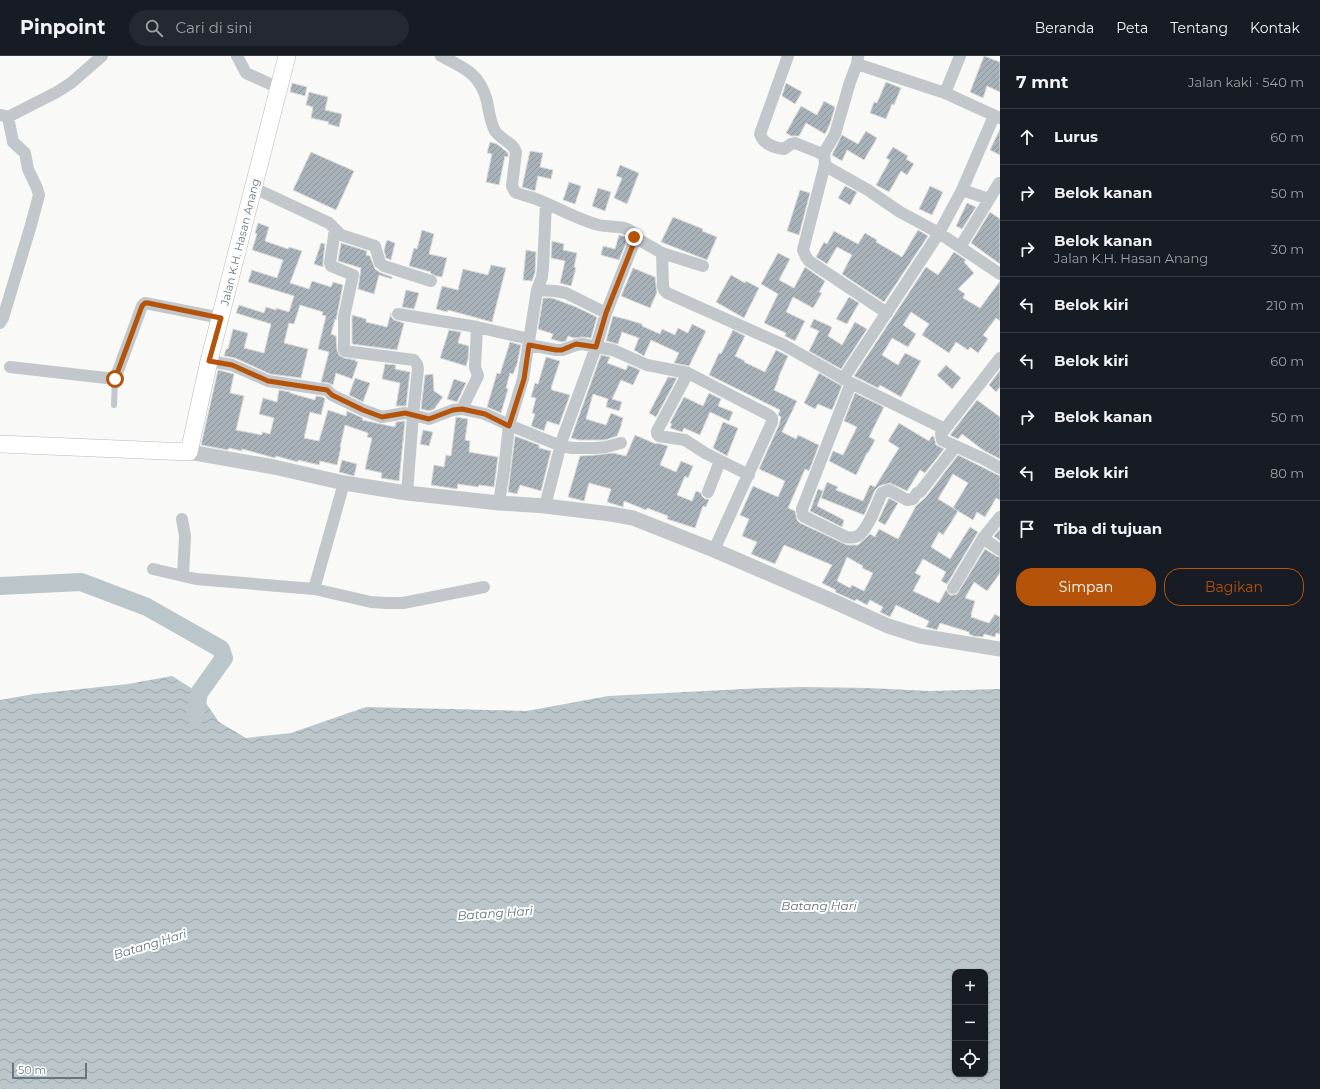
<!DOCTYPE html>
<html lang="id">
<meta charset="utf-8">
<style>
body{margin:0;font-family:Montserrat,sans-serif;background:#242831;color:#f1f3f6}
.controls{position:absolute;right:12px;bottom:12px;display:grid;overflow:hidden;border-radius:8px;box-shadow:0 1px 3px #0004}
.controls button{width:36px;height:36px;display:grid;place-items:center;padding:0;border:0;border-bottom:1px solid #363941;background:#171b24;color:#f1f3f6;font:20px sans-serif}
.scale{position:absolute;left:12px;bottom:10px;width:75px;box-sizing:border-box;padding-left:4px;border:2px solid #647583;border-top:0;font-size:11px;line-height:14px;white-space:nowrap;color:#647583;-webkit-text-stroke:3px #fff;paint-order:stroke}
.stop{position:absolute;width:12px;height:12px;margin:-9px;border:3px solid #b45309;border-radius:50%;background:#fff}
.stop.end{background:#b45309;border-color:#fff;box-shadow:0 1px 4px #0008}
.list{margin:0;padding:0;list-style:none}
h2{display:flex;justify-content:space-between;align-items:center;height:52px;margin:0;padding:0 16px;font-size:17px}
h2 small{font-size:13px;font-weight:400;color:#9ea1a6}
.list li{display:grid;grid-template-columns:26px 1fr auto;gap:12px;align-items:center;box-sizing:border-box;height:56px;padding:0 16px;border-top:1px solid #363941}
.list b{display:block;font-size:15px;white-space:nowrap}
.list p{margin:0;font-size:13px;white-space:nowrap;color:#9ea1a6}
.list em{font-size:13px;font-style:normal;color:#9ea1a6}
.actions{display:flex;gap:8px;padding:12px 16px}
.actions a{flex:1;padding:9px 0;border:1px solid #b45309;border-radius:16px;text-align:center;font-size:14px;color:#b45309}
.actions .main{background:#b45309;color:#fff}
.icon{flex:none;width:22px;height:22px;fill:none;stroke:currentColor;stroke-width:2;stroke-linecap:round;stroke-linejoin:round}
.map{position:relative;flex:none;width:1000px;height:1033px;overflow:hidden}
header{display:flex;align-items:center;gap:24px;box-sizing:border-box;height:56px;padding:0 20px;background:#171b24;border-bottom:1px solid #363941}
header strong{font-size:19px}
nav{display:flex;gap:22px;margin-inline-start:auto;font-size:14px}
.search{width:280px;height:36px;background:#242831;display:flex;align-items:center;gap:10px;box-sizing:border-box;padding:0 14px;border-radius:22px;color:#9ea1a6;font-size:15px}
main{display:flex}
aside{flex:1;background:#171b24}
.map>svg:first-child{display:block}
.water{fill:url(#water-waves);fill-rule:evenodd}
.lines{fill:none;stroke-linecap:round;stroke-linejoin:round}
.river{stroke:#bac6ca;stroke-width:18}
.building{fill:url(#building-hatch);stroke:#dbdbd9;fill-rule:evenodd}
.secondary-casing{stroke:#b5bbc0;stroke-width:18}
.service{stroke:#c2c7cb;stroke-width:6}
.minor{stroke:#c2c7cb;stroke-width:12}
.tertiary{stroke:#c2c7cb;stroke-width:15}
.secondary{stroke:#fff;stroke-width:17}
.route{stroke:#b45309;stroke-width:5}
.labels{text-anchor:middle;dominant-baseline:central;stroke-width:4;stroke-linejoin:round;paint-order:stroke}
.street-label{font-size:11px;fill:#647583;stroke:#fff}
.water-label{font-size:12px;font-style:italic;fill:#5e757c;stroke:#fff}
</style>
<header>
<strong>Pinpoint</strong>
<div class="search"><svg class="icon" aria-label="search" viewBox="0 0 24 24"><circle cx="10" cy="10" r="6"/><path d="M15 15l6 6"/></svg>Cari di sini</div>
<nav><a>Beranda</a><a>Peta</a><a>Tentang</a><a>Kontak</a></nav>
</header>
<main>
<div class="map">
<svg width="1000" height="1033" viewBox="0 0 1000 1033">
<defs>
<pattern id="water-waves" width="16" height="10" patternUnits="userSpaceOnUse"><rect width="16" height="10" fill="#bac6ca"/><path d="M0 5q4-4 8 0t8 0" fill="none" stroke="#9ba5a9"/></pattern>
<pattern id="building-hatch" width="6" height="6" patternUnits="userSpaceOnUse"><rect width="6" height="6" fill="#a9b2b9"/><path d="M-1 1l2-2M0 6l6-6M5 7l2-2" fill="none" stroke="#8d959c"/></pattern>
</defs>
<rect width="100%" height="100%" fill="#f9f9f7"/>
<!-- water -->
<path class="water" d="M172,620l27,17 20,29 27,16 45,-5 75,-26 161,4 81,-15 156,-8 39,-1 65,1 62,3 70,-2v400h-1000v-389l34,-6 94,-10zM955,916h30v102h-30z"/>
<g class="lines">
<!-- river -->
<path class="river" d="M0,530l81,-4 66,25 74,42 3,9 -25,35 -4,23"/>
</g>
<!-- building -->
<path class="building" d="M984,0l16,6v30l-13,-6 -4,12 -13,-6z
M886,26l15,6 -7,17 -2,-1 -6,15 -16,-6 4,-11 3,1z
M292,27l15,4 -2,9 -15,-4z
M786,27l16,9 -7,12 -13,-8z
M309,36l19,5 -3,13 17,4 -3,13 -11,-3 1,-2 -18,-4 2,-11 -7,-2z
M824,45l11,6 -5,17 -5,10 -19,-11 -7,13h-8l-5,-3 15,-27 16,9z
M1000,73v26l-10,-5z
M866,75l11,7 -13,22 -17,-10 -5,11 -10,-6 10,-20 16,9z
M490,86l7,2 11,9v4l-3,-1 -6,29 -13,-3 6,-28 -5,-1z
M893,91l15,9 -2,3 8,5 -7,11 -6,-4 -12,21 -13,-7 14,-25 -4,-2z
M530,95l13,2 -3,14 13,3 -2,9 -13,-3 -3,15 -13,-4z
M311,96l43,19 -18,39 -43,-20z
M620,109l19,8 -12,31 -13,-6 8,-20 -6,-2z
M569,126l12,4 -6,18 -12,-4z
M845,130l12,6 -7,13 -12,-7z
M930,130l13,6 -11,23 -13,-6z
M598,132l13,4 -6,19 -13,-5z
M800,134l10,3 -11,42 -12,-4z
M967,147l9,4 -14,22 -6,-3z
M990,156l10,7v45l-29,-21z
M673,161l30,12 -1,2 15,6 -10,23 -46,-18z
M258,167l11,4 -4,14 23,8 1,-2 13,4 -12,32 19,6 3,-8 19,6 2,-5 10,3 -7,35 -1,-1 -4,15 5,2 1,14 2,5 5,3 12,2 -1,1 3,1 -6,17 -16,-6 -3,12 -5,-2 -7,-1 8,-30 -11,-3 8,-33 -4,-1 1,-3 -23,-7 -6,19 -5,-1 -5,20 24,6 -7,29 -31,-4 -35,-16 -11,-2 2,-7h2l5,-20 15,4 -4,15 20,5 7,-29 -35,-11 3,-8 25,8 2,-6 10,3v-2l13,4 5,-16 -46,-14 4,-12 25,8 6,-18 -31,-10 5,-16 -2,-1z
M422,174l12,4 -5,20 18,4 -5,19 -6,-1 -6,-3 1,-1 -22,-6 5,-18 3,1z
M918,174l10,6 -44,66 -42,-28 10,-19 -15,-8 -10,17 -11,-7 8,-15 3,2 7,-13 24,13 7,-11 12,7 -1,2 26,15z
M619,179l7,2v6l-7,17 -18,-5 2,-9 12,3z
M387,184l8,3 -4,17 -5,-2 -2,-8z
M552,185l12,3 -1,6 14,3 -3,14 2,1 -5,18 -11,-3 5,-22 -14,-3z
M321,187l4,1 -2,18v5l-9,-3z
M341,187l26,8 -1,4 4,1 5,13 6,4 11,4v2l-13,-4 -5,19 -16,-5 3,-21 -23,-7z
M526,194l10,2 -1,21 -3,8 -9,-1z
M954,196l12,8 -2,2 10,11 -16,16 7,5 -2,4 17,10 20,-27v40l-4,-3 -13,17 5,4 -10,14 -8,-6 -2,3 -12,-8 -7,11 -27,-18 7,-11 -18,-12 -8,13 13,9 -8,13 -16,-9 -10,17 16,10 7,-12 16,8 -20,36 -21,-12 -2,3 -24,-12 72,-109 12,8z
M778,197l12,6 -11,21 15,8 11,-21 20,14 -6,11 3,1 -9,15 -20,-11 -7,15 19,9 -10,20 -10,-5 1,-3 -22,-10 14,-29 -17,-10z
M491,209l15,3 -14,54 -44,-12 -1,2 -11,-3 6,-23 16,4 5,-21 25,6z
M633,212l22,9 2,15 -7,16 -29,-12z
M731,219l14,8 1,-2 13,7 -15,30 -28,-16z
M406,234l13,3 -5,16 -12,-2z
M849,241l10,6 -12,21 -11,-5z
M543,242h9l24,9 21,10 -6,21 -8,-1 -9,1 -6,-2 -2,5 -4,1 -11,-3 2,-5 -15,-5z
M391,257v4l3,3 10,3 -7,27 -45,-6v-29l14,4v3l21,5z
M613,260l16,4 13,4v2l18,8 2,-5 13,6 3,-7 10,5 4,-9 14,7 -17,35 -15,-3 5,-10 -28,-13 -7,16 -10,-6 5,-12 -17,-6 -4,12 -12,-3z
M814,263l18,8 -4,9 14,9 13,-23 12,7 -26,40 -32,-18 10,-20 -9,-4z
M449,274l12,2 -3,11 11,3 -1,13 -2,7 -26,-8z
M733,274l12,6 -10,20 10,5 -1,1 21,10 11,-22 12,6 -10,22h1l-5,12 23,11 -15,31 14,7 2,-4 21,10 -10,26 -4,-2 -17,39 7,3 2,9 3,3 47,22h11l12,-11 5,3 4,-8 19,10 18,-33 10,-9 32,-42 42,21v24l-4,-2 -11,19 -8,-5 -4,8 -20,-12 15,-25 -15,-9 -15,25 20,12 -15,24 -4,-3 -8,15 19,12 20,-32 8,5 -31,52 -6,-3 5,-9 -23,-13 -8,14 6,3 -8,15 26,12 7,-13 4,5h3l4,-1 28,-45 11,7 4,1v16l-13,18 -13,-9 -9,16 10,3 -4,14h1l-1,2 18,6 6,-9 5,3v17l-4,-1 -1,4 -11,-3 -1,3 -10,-1 -4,-2v-2l-29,-9 -3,7 -7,-2 -4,-1 3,-6 -33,-16 -6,12 -10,-5 3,-5 -13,-7 -3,5 -11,-6 -1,2 -20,-9 1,-2 -14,-7 10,-18 -48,-20 -9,19 -24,-10 6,-12 -15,-6 7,-17 -9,-4 13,-29 25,11 7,-16 -26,-12 20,-44 2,-8 -3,-2 2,-5 -71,-35 10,-22 2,1zM847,501l16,9 -1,2 11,5 -9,18 -12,-6 -2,3 -13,-7z
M510,286l11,3 -4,19 -4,10 -3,-1 -4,15 2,1 -7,24 -14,-6 10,-34 3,1z
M601,299l9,2 -3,6 19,7 2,-5 12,5 -7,15 -12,-5 -9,19 10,3 -3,9 -13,-4 2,-8 -15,-5 -7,25 20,6 5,-12 12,5 -2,8 -4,10 -12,4h-26l-8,-2z
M546,301l14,4 -9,27 1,2 18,5 -11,30 -12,-4 -3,10 -13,-5 4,-12 -3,-1 4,-15 -5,-1 4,-14 3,1z
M385,308l11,1 -1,4 15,3 -4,34h-10l4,-23 -18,-4z
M946,309l15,13 -9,11 -15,-14z
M218,314l16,4 -4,19 14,3 -8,34 26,5v-3l8,2 4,-16 -15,-4 4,-16 14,4 2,-12 11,2v1l25,7 1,-4 7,1 2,2 -4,16 -11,-3 -6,26 15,3 9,-31 18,6 1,-5 16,7 -1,2 33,7 1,-5 9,-1 -6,60 -18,-3 1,-5 -17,-4 7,-31 -5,-1 1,-4 -23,-8 -5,22h1l-4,18 -17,-4 -1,4 -21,-5v2l-22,-6 -1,2 -33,-9v2l-13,-3 -1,2 -27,-5z
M1000,314v17l-4,5 -7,-7z
M819,317l23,13 -10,24 -14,-6 -3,5 -11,-6z
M433,318l1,17 9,6 -9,12 -5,2 -8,-2 4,-34z
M668,321l9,1 -21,39 -7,-4z
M355,322l15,5 -7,19 -14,-7z
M454,323l12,4 -9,19 -10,-3z
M709,337l12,6 -3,7 15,6 -4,9 -19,-9 -10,23 -16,-7 -2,4 -12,-4 2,-4 -2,-1 14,-26 19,9z
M855,337l29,14 -15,30 6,3 -7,13h-1l-11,22 -27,-14 4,-10 10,4 14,-28 -13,-6z
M977,344l23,17v42l-17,-9 -21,-16 -4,5 -8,-4z
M456,361l12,2 -3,21 5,1 -1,11 29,5 -4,30 -15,-2 -1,2 -20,-3 -1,5 -26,-4 3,-20 10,2 2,-12 5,1z
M723,366l15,6 -11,28 -14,-8z
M899,367l30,18 3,-5 2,1 2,8 8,4 -19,24 -5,-3 -13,21 -17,-8 -11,3 -4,4 -11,25 -43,-17 6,-16 11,5 -2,3 27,11 7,-16 5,2 24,-39 -11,-7z
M423,374l10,2 -4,14 -9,-2z
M635,379l21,9 1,-1 11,3 -8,19 16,7 5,-11 12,5 -5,12 -3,-2 -8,19 15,6 4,-10 5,2 1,3 3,3h4l-3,8 -3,-1 -8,22 -28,-9 1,-3 -21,-8 -1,2 -22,-9 -1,6 -16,-5 4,-13 -22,-6 -5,18 -16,-4 12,-41 16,-1 17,-2 13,3z
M515,380l24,9v3l12,3 -10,40 -21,-6 -3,9 -9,-2z
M342,404l15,4 -3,12 -15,-4z
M818,433l5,2 -6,15 27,14 -2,7 -32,-16z
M889,442l9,5 -13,22 -7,-4z
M1000,473v12l-6,-5z"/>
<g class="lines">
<defs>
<path id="secondary" d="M0,388l189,8 20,-91 78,-305"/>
</defs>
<!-- secondary casing -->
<use href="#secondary" class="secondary-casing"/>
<!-- service -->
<path class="service" d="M114,349l1,-26"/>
<!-- minor -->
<path class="minor" d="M237,0l9,17 33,15
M441,0c24,12 39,18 46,45 2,10 3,21 8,30 6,9 18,11 21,21l-4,34 3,6c8,4 18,5 26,9 19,8 38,19 58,24 12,3 26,-1 35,9l-1,11 -27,68 -10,34 -34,93 -17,66
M788,0l-28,78c3,10 15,14 24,15l7,-5 4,-1 25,10h4
M858,0l-1,8 88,29 55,25
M857,8l-7,18 -15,52 -11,19 1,11 4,4 39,22 32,22 39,21 61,41
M945,37l15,-37
M1,59l7,2 49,-25 14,-9 31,-27
M825,108l-22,86 3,7 3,4 78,52
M254,132l75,35 12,12 34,11 5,17 4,3 47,15
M962,134l27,9
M335,173l-5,34 1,3 22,9 -9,42v33l1,1 69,9 3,4 1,5 -5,46 -6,78
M634,181l28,16 41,13
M960,191l39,-64
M662,197l1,33 1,4 3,3 117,52 67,38 94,46
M537,234l18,1 11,2 40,20
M398,258l79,13 52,12
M0,267l3,-5 28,-93 8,-30 -2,-7 -9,-19 -3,-16 -12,-11 -5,-25
M529,289l27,5h6l14,-5 6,-1 31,6 34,15 41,8 81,42 3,3v4l-58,128
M1000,302l-59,76 1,6 42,19 16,9
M209,305l23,4 36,16 59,9 5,5 31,15 19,7 23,-4 24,6 24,-9 9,-1 23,5 24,11 52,21 11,2h23l11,-1 15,-4
M10,311l105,12 27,-73 3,-3 76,15
M688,317l-31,58v3l2,2 26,4 20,13 44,22
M843,323l96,-146 23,-43 32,-74
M851,327l-49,126 1,7 43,21c5,1 9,1 13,-2 10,-7 17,-30 23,-42l7,-3 18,10 6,-1 4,-6 3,-1 35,-45
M462,353l16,-33 -3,-9 2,-40
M708,436l12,-31
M499,447l5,-33 5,-45 14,-46 14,-89 5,-13 1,-10 3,-64
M182,463l3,17 -2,40
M983,482l17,12
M153,513l43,10 118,10 30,-106
M953,532l30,-50 17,-21
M314,533l57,13 15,1h17l81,-16"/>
<!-- tertiary -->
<path class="tertiary" d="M189,396l85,15 70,16 63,10 92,10 46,3 66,8 22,4 81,32 121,52 53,24 32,10 80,13"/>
<!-- secondary -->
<use href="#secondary" class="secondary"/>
</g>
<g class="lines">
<!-- route -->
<path class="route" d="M115,323l27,-73 3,-3h3l73,15 -12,43 23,4 36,16 59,9 5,5 31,15 19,7 23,-4 24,6 24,-9 9,-1 23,5 24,12 15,-47 5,-34 27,5h6l14,-6 20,3 10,-34 27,-68 1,-8"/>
</g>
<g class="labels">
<!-- street labels -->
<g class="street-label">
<text transform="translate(240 186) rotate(-76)">Jalan K.H. Hasan Anang</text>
</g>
<!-- water labels -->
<g class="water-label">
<text x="819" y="849">Batang Hari</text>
<text transform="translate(495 857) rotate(-4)">Batang Hari</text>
<text transform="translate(150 888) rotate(-17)">Batang Hari</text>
</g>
</g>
</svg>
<div class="controls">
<button>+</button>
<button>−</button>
<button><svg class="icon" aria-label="locate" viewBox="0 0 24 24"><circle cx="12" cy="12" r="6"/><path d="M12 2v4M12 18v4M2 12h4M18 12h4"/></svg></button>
</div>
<div class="scale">50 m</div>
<div class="stop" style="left:115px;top:323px"></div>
<div class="stop end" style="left:634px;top:181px"></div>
</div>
<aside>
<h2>7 mnt<small>Jalan kaki · 540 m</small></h2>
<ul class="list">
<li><svg class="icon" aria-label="ahead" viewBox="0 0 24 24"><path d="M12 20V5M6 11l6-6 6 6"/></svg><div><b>Lurus</b></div><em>60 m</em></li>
<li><svg class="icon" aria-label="right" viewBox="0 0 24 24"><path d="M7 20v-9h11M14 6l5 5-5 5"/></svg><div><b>Belok kanan</b></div><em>50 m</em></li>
<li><svg class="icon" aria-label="right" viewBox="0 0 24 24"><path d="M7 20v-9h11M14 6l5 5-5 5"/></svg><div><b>Belok kanan</b><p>Jalan K.H. Hasan Anang</p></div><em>30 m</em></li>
<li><svg class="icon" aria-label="left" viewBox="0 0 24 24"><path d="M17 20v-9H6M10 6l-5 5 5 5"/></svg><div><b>Belok kiri</b></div><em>210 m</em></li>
<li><svg class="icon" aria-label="left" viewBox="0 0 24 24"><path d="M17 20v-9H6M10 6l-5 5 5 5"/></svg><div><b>Belok kiri</b></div><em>60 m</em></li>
<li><svg class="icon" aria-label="right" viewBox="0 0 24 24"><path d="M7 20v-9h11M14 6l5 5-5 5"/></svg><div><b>Belok kanan</b></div><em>50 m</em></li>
<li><svg class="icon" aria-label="left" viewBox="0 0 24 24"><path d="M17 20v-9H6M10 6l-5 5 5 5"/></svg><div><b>Belok kiri</b></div><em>80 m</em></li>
<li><svg class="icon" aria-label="arrive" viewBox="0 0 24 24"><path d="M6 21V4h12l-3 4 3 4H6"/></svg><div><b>Tiba di tujuan</b></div></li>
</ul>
<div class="actions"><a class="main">Simpan</a><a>Bagikan</a></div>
</aside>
</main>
